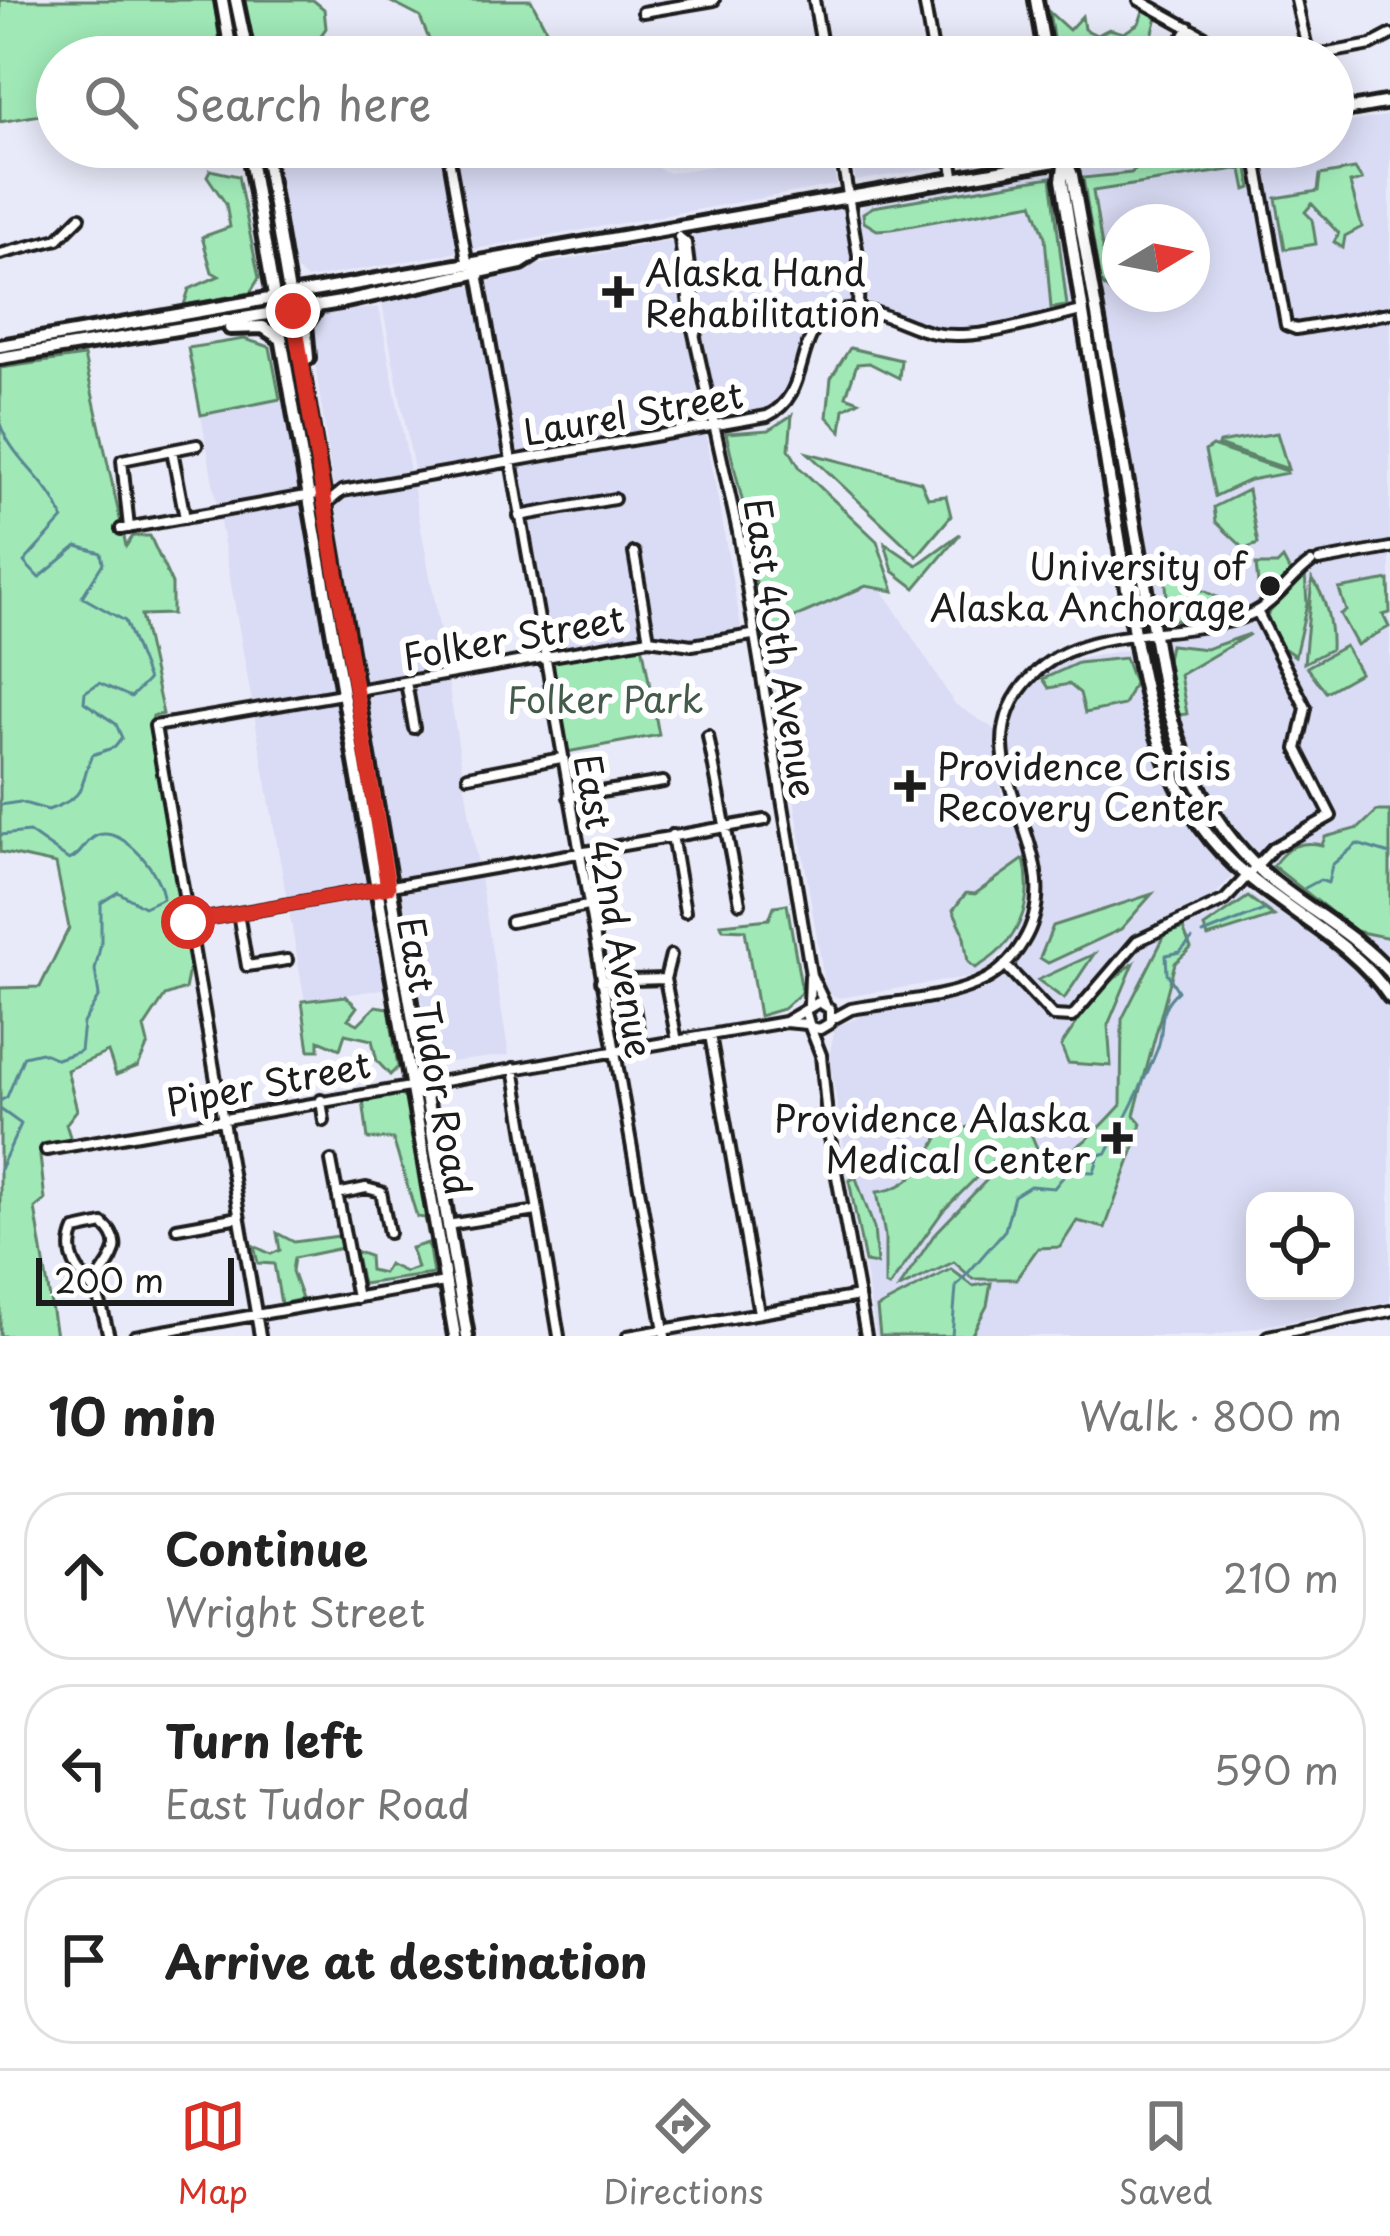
<!DOCTYPE html>
<meta charset="utf-8">
<style>
body{margin:0;font-family:"Playpen Sans",sans-serif;background:#f6f6f6;color:#222}
.controls{position:absolute;right:36px;bottom:36px;display:grid;overflow:hidden;border-radius:24px;box-shadow:0 6px 30px #0003}
.controls button{width:108px;height:108px;display:grid;place-items:center;padding:0;border:0;border-bottom:3px solid #e0e0e0;background:#fff;color:#222;font:60px sans-serif}
.compass{position:absolute;left:1102px;top:204px;width:108px;height:108px;border-radius:50%;background:#fff;box-shadow:0 6px 30px #0003;rotate:80deg}
.scale{position:absolute;left:36px;bottom:30px;width:198px;box-sizing:border-box;padding-left:12px;border:6px solid #1c1c1c;border-top:0;font-size:33px;line-height:42px;white-space:nowrap;color:#1c1c1c;-webkit-text-stroke:9px #fff;paint-order:stroke}
.stop{position:absolute;width:36px;height:36px;margin:-27px;border:9px solid #d93025;border-radius:50%;background:#fff}
.stop.end{background:#d93025;border-color:#fff;box-shadow:0 3px 12px #0008}
.list{margin:0;padding:0;list-style:none}
h2{display:flex;justify-content:space-between;align-items:center;height:156px;margin:0;padding:0 48px;font-size:51px}
h2 small{font-size:39px;font-weight:400;color:#767676}
.list li{display:grid;grid-template-columns:78px 1fr auto;gap:36px;align-items:center;box-sizing:border-box;height:168px;margin:0 24px 24px;padding:0 24px;border:3px solid #e0e0e0;border-radius:48px}
.list b{display:block;font-size:45px;white-space:nowrap}
.list p{margin:0;font-size:39px;white-space:nowrap;color:#767676}
.list em{font-size:39px;font-style:normal;color:#767676}
.icon{flex:none;width:66px;height:66px;fill:none;stroke:currentColor;stroke-width:2;stroke-linecap:round;stroke-linejoin:round}
.map{position:relative;flex:none;width:1390px;height:1336px;overflow:hidden}
.search{position:absolute;background:#fff;box-shadow:0 6px 30px #0003;left:36px;right:36px;top:36px;height:132px;display:flex;align-items:center;gap:30px;box-sizing:border-box;padding:0 42px;border-radius:66px;color:#767676;font-size:45px}
.sheet{height:732px;background:#fff}
nav{display:flex;justify-content:space-around;align-items:center;box-sizing:border-box;height:168px;border-top:3px solid #e0e0e0;background:#fff;font-size:33px;color:#767676}
nav a{display:grid;justify-items:center;gap:6px}
nav .on{color:#d93025}
.map>svg:first-child{display:block}
.built{fill:#dadcf5;fill-rule:evenodd}
.green{fill:#a0e9b7;stroke:#5e826a;stroke-width:3}
.lines{fill:none;stroke-linecap:round;stroke-linejoin:round}
.stream{stroke:#598693;stroke-width:3}
.minor-casing{stroke:#1c1c1c;stroke-width:16}
.major-casing{stroke:#1c1c1c;stroke-width:20}
.minor{stroke:#fff;stroke-width:8}
.major{stroke:#fff;stroke-width:10}
.route{stroke:#d93025;stroke-width:15}
.poi-dot{fill:#1c1c1c;stroke:#fff;stroke-width:4.5}
.labels{text-anchor:middle;dominant-baseline:central;stroke-width:12;stroke-linejoin:round;paint-order:stroke}
.poi-label{font-size:36px;fill:#1c1c1c;stroke:#fff;text-anchor:start}
.street-label{font-size:36px;fill:#1c1c1c;stroke:#fff}
.park-label{font-size:36px;fill:#445a4a;stroke:#fff}
</style>
<div class="map">
<svg width="1390" height="1336" viewBox="0 0 1390 1336">
<rect width="100%" height="100%" fill="#e9eaf9"/>
<filter id="ink" filterUnits="userSpaceOnUse"><feTurbulence type="fractalNoise" baseFrequency=".00833" numOctaves="2"/><feDisplacementMap in="SourceGraphic" scale="24" xChannelSelector="R" yChannelSelector="G"/><feConvolveMatrix kernelMatrix="1 2 1 2 8 2 1 2 1" color-interpolation-filters="sRGB"/></filter>
<g filter="url(#ink)">
<!-- built -->
<path class="built" d="M1390,115v855l-138,-116 -42,47 -72,35 -64,76h-21l-39,-45 24,-41 7,-45 -4,-23 -28,-68 -8,-42 7,-34 15,-27 33,-25 99,-18 -60,-340 -154,27 -77,-25 -12,-92 9,-9 324,-58h144v-22zM1120,222h72v72h-72z
M271,147h384l4,22 10,4 161,-26 6,38 -529,94 -15,-12z
M849,147h95l3,19 -91,15z
M844,207l13,85 -3,14 -40,21 -20,61 -14,16 -62,15 -34,-183z
M671,240l71,392 -56,6 -30,-5 -108,18 -67,-376z
M474,277l31,182 -90,16 -34,-176z
M379,307l56,295 74,453 -75,9 -69,-363 -55,-371 15,-17z
M283,398l105,590 -83,14 -104,-587z
M867,586l16,5 72,113 41,26 5,63 30,72 -9,67 -40,43 -143,23 -13,-5 -58,-351 20,-22z
M1247,892l87,57 31,27 25,34v292l-178,34h-336l-47,-279 6,-30 34,-14 113,-23 25,-15 42,46 23,1 67,-78 69,-26zM1255,1201h90v90h-90z"/>
<!-- green -->
<path class="green" d="M0,0h214l8,57h-165v55l-57,10z
M242,0h71l11,9 2,19 -20,29h-53z
M387,0h144l26,50 64,-3 17,-10 3,20h-96l-8,-6 -101,6 -16,-40z
M1144,8l13,9 -6,23 -40,8v9l-9,-11h-10l-7,11h-29l-7,-45 20,18 13,-14 2,13 13,6 12,-6 15,4 15,-10z
M1209,147h36l6,41 -5,2 -4,-20 -6,-1 -143,22 16,100 -9,-9 -17,-104 48,-5 20,-16z
M1355,169l7,11 -12,3 12,44 -17,9 -2,12 -9,-6 5,-9 -27,-29 -7,8 7,7 4,25 -31,5 -9,-51 42,-7 2,-16z
M210,170l28,6 21,102 -9,15 -66,12 5,-16 30,-13 -7,-4 -10,-35 28,-10 -4,-23 -19,-28z
M1051,177l16,129 -16,2 -6,-71 -12,-34 -141,26 -15,1 -13,-8 -1,-9 10,-6z
M244,339l26,8 10,52 -79,16 -13,-67z
M850,348l51,12 -2,18 -30,-15 -12,1 -11,32 13,5 -15,8 -3,22 -14,-14 4,-39z
M84,356l42,190 7,-10h17l22,48v30l-31,1 22,99 -10,2 -1,8 38,241 -5,24 -20,7 -21,32 4,16 -10,22 -22,9 -8,-23 -41,18 10,40 -11,14 5,16 -16,2 -15,14 5,44 -10,8 21,128h-56v-348l40,-1 29,-59 -13,-64 -56,-12v-484z
M792,415l-3,34 11,19 77,73 17,50 -28,-5 -78,34 -23,22 -20,-130 -19,-79 43,-3z
M1277,433l11,36 -70,-24 1,-2z
M1212,446l74,25 1,2 -37,7 -35,16 -10,-45z
M808,453l113,29 7,16 18,-2 5,20 -34,40z
M1248,490l10,54 -13,5 -29,-27 -2,-15z
M960,534l-45,54 -22,-17 -8,-28 32,22z
M1283,559l9,17 -32,27 -4,-38h21z
M1165,573l52,24 -3,13 -21,10h-24z
M1305,573l2,31 -12,52 -16,-11 -12,-30z
M1312,579c14,17 20,46 19,70l-27,14z
M1389,580l1,33 -7,2 6,12 -32,18 -17,-31 6,-3 -7,-22z
M1250,634l-70,41 7,39 -9,1 -11,-55 3,-15 36,4z
M642,644l17,91 -92,17 -17,-91z
M1345,646l15,27 -34,19 -19,-25z
M1125,658l9,25 -10,22 -39,8 -5,-20 -11,-9 -20,4 -6,-9 35,-16z
M1377,811h13v127l-35,-7 -82,-65c13,-19 27,-26 49,-21l3,-8 34,-9z
M1024,859c11,46 -7,87 -49,109l-7,-6 -5,-31 -10,-21 13,-17 9,1z
M1152,894l-31,35 -73,34 -8,-5 13,-32z
M1248,897l26,19 -66,21 -4,-10z
M787,904l15,88 -19,17 -24,7 -14,-86 -22,-1 -2,-5 48,-5 5,-13z
M1183,928l8,20 -16,15 -41,152 7,8 -3,15 -33,90 -28,-7 -17,26 -22,1 -22,31h-43l-19,-17 -55,26 35,-53 69,-72c58,4 80,-16 118,-58l1,-86 43,-84z
M1094,954l-30,45 -26,-19z
M1134,963l-26,62 3,41 -43,-3 -7,-17c19,-29 44,-64 73,-83z
M346,996l11,11 -9,12 10,5 18,-18 13,2 9,59 -8,8 -13,-14 -5,-21 -27,-6 -5,15 -21,-9v10h-10l-7,-49z
M398,1093l11,8 23,128 -4,4 -3,-15 -8,-1 -24,-78h-25l-5,-39z
M1022,1112l19,46 -37,-8 -61,61 -54,76 -4,-2v-49l-8,-44c37,-4 50,-32 65,-62l37,-4z
M856,1178l18,50 3,36 -12,-2 -16,-82z
M277,1233l17,9 45,-6 3,12 -48,10 -2,13 10,28 -21,5 -7,-40 -16,-1 -4,-17 17,8 9,-4z
M428,1243l5,31 -71,10 -7,-33 14,5 1,14 13,3 5,-9 17,8 12,-4 -6,-20z
M951,1269l22,17 18,-3 -4,23 -16,30h-91l-3,-28z"/>
<g class="lines">
<!-- stream -->
<path class="stream" d="M0,424c14,38 51,58 63,95l-39,43 15,16 38,-32 24,7 2,10 -21,34 43,24 23,59 -17,17 -32,-14 -14,9 -1,10 32,22 6,14 -7,9 -23,8c-14,30 -1,40 -44,55l-28,-8 -20,3
M0,835l29,-3 40,28c14,-5 15,-20 29,-25 26,-9 64,40 65,63l-19,9 -26,-15 -17,11v40l-6,27 4,26 -16,27 -3,28 -23,8 -16,-7 -17,4 -17,41 -7,4
M1305,888l15,-8 8,3 4,-18 25,-21 33,10
M1203,934l61,-24
M0,1109l21,15 -21,45
M952,1336l4,-49 49,-57 9,-34 16,-10 24,2 14,-17 26,1 5,-17 8,-2c18,-34 36,-68 50,-103 9,-22 -2,-40 21,-59l-11,-18 -1,-18 14,-3 12,-13"/>
<defs>
<path id="minor" d="M814,0l10,57
M924,0l10,57
M1139,0l102,57
M1296,0l13,57
M643,12l71,-12
M1172,57l17,-30
M1306,57l65,-12 19,-10
M447,147l20,114
M840,147l19,114 -1,48
M949,147l6,33
M1254,147l32,178 10,4 94,-16
M679,237l7,6 11,88
M680,240l11,80 47,212 73,443 14,29
M0,254l58,-15 22,-22
M478,273l187,1063
M172,450l13,68
M325,505l17,-14 425,-75c47,-22 23,-85 69,-103 34,-13 66,14 98,20 44,9 104,-13 148,-22
M519,516l95,-17
M129,528l-7,-68 75,-15
M121,529l202,-36
M634,553l15,86
M1319,561l71,-13
M406,682l8,46
M357,690l292,-51 43,6 60,-10
M708,736l32,167
M468,776l93,-18
M569,797l94,-15
M672,835l13,77
M238,913l9,53 40,-6
M188,922l577,-102
M511,922l76,-16
M671,955l-6,24 12,62
M1005,965l48,51 19,1 65,-76 88,-41 48,-52 58,-32 -34,-67 9,-41 -49,-97
M601,981l64,-2
M809,1005l1,-29
M634,1008l7,39
M831,1020l20,-11c42,-8 95,-9 134,-29 16,-8 29,-23 38,-38 56,-91 -75,-181 9,-266 53,-55 150,-35 217,-61 28,-12 38,-35 62,-52
M785,1022l34,-20 11,7v14l-10,6 -10,-2 -5,-17
M810,1027l11,28 7,72 38,209
M710,1035l49,278
M514,1068l45,268
M321,1100l3,21
M46,1150l739,-128 22,2
M331,1161l26,137
M337,1194l29,-6 15,4 8,41
M447,1225l90,-14
M177,1228l62,-11
M94,1290c6,-24 39,-40 9,-66l-28,6c-11,25 3,42 18,60 9,10 12,33 16,46
M135,1336l310,-54
M260,1336l-105,-610 187,-32
M628,1336l231,-40
M1268,1336l122,-25"/>
<path id="major" d="M222,0l10,57
M236,0l12,57
M1036,0l10,57
M1333,112l57,-10
M248,147l207,1189
M264,147l203,1189
M1061,147l11,28 91,510c16,75 50,148 111,197 39,31 83,54 116,91
M1065,159l-3,21c19,117 36,234 56,351 17,100 24,210 84,296 53,75 141,99 188,170
M230,328l33,-1 17,11
M0,346l1135,-199
M0,358l341,-56 180,-39 14,-9
M308,358l-3,-34 11,-15"/>
</defs>
<!-- minor casing -->
<use href="#minor" class="minor-casing"/>
<!-- major casing -->
<use href="#major" class="major-casing"/>
<!-- minor -->
<use href="#minor" class="minor"/>
<!-- major -->
<use href="#major" class="major"/>
</g>
</g>
<g class="lines" filter="url(#ink)">
<!-- route -->
<path class="route" d="M188,922l200,-35 -95,-576"/>
</g>
<!-- markers -->
<g class="poi-dot">
<path d="M612 274h12v12h12v12h-12v12h-12v-12h-12v-12h12z"/>
<circle cx="1270" cy="586" r="12"/>
<path d="M904 768h12v12h12v12h-12v12h-12v-12h-12v-12h12z"/>
<path d="M1111 1120h12v12h12v12h-12v12h-12v-12h-12v-12h12z"/>
</g>
<g class="labels">
<!-- poi labels -->
<g class="poi-label">
<text x="645" y="271">Alaska Hand<tspan x="645" dy="41">Rehabilitation</tspan></text>
<text x="1246" y="565" text-anchor="end">University of<tspan x="1246" dy="41">Alaska Anchorage</tspan></text>
<text x="937" y="765">Providence Crisis<tspan x="937" dy="41">Recovery Center</tspan></text>
<text x="1090" y="1117" text-anchor="end">Providence Alaska<tspan x="1090" dy="41">Medical Center</tspan></text>
</g>
<!-- street labels -->
<g class="street-label">
<text transform="translate(633 412) rotate(-10)">Laurel Street</text>
<text transform="translate(513 636) rotate(-10)">Folker Street</text>
<text transform="translate(782 648) rotate(81)">East 40th Avenue</text>
<text transform="translate(615 906) rotate(80)">East 42nd Avenue</text>
<text transform="translate(436 1056) rotate(80)">East Tudor Road</text>
<text transform="translate(268 1082) rotate(-11)">Piper Street</text>
</g>
<!-- park labels -->
<g class="park-label">
<text x="605" y="698">Folker Park</text>
</g>
</g>
</svg>
<div class="controls">
<button><svg class="icon" aria-label="locate" viewBox="0 0 24 24"><circle cx="12" cy="12" r="6"/><path d="M12 2v4M12 18v4M2 12h4M18 12h4"/></svg></button>
</div>
<svg class="compass" viewBox="-18 -18 36 36"><path d="M0-13l5 13h-10z" fill="#e53935"/><path d="M0 13l5-13h-10z" fill="#767676"/></svg>
<div class="scale">200 m</div>
<div class="stop" style="left:188px;top:922px"></div>
<div class="stop end" style="left:293px;top:311px"></div>
<div class="search"><svg class="icon" aria-label="search" viewBox="0 0 24 24"><circle cx="10" cy="10" r="6"/><path d="M15 15l6 6"/></svg>Search here</div>
</div>
<section class="sheet">
<h2>10 min<small>Walk · 800 m</small></h2>
<ul class="list">
<li><svg class="icon" aria-label="ahead" viewBox="0 0 24 24"><path d="M12 20V5M6 11l6-6 6 6"/></svg><div><b>Continue</b><p>Wright Street</p></div><em>210 m</em></li>
<li><svg class="icon" aria-label="left" viewBox="0 0 24 24"><path d="M17 20v-9H6M10 6l-5 5 5 5"/></svg><div><b>Turn left</b><p>East Tudor Road</p></div><em>590 m</em></li>
<li><svg class="icon" aria-label="arrive" viewBox="0 0 24 24"><path d="M6 21V4h12l-3 4 3 4H6"/></svg><div><b>Arrive at destination</b></div></li>
</ul>
</section>
<nav>
<a class="on"><svg class="icon" aria-label="map" viewBox="0 0 24 24"><path d="M3 6l6-2 6 2 6-2v14l-6 2-6-2-6 2zM9 4v14M15 6v14"/></svg>Map</a>
<a><svg class="icon" aria-label="directions" viewBox="0 0 24 24"><path d="M12 3l9 9-9 9-9-9zM9 14v-3h6M13 9l2 2-2 2"/></svg>Directions</a>
<a><svg class="icon" aria-label="saved" viewBox="0 0 24 24"><path d="M7 4h10v16l-5-4-5 4z"/></svg>Saved</a>
</nav>
